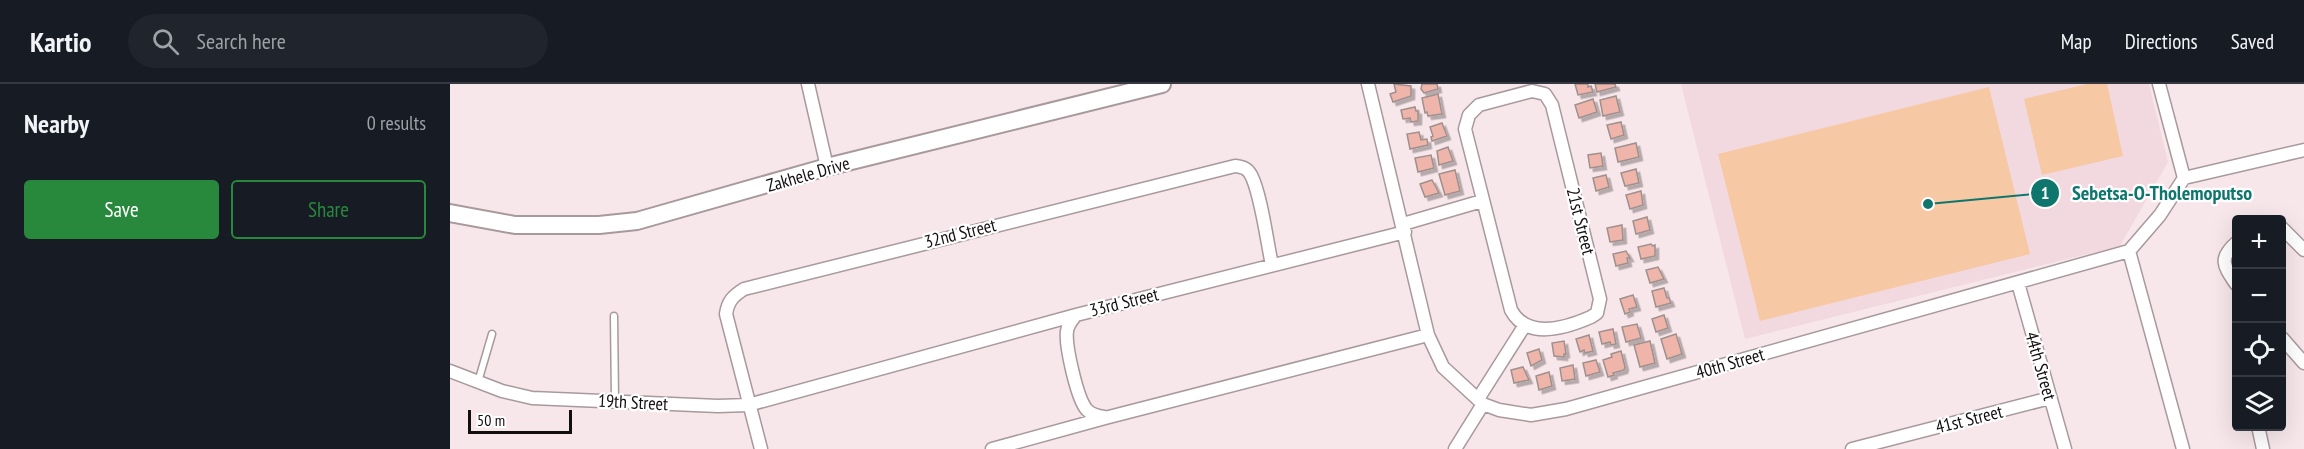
<!DOCTYPE html>
<meta charset="utf-8">
<style>
body{margin:0;font-family:"PT Sans Narrow",sans-serif;background:#20242c;color:#f1f3f6}
.controls{position:absolute;right:18px;bottom:18px;display:grid;overflow:hidden;border-radius:6px;box-shadow:0 6px 24px #0002}
.controls button{width:54px;height:54px;display:grid;place-items:center;padding:0;border:0;border-bottom:2px solid #363941;background:#171b24;color:#f1f3f6;font:30px sans-serif}
.scale{position:absolute;left:18px;bottom:15px;width:104px;box-sizing:border-box;padding-left:6px;border:3px solid #130e0f;border-top:0;font-size:16px;line-height:21px;white-space:nowrap;color:#130e0f;-webkit-text-stroke:4px #fff;paint-order:stroke}
.list{margin:0;padding:0;list-style:none}
h2{display:flex;justify-content:space-between;align-items:center;height:78px;margin:0;padding:0 24px;font-size:26px}
h2 small{font-size:20px;font-weight:400;color:#9ea1a6}
.actions{display:flex;gap:12px;padding:18px 24px}
.actions a{flex:1;padding:14px 0;border:2px solid #28893d;border-radius:6px;text-align:center;font-size:21px;color:#28893d}
.actions .main{background:#28893d;color:#fff}
.icon{flex:none;width:33px;height:33px;fill:none;stroke:currentColor;stroke-width:2;stroke-linecap:round;stroke-linejoin:round}
.map{position:relative;flex:none;width:1854px;height:365px;overflow:hidden}
header{display:flex;align-items:center;gap:36px;box-sizing:border-box;height:84px;padding:0 30px;background:#171b24;border-bottom:2px solid #363941}
header strong{font-size:28px}
nav{display:flex;gap:33px;margin-inline-start:auto;font-size:21px}
.search{width:420px;height:54px;background:#20242c;display:flex;align-items:center;gap:15px;box-sizing:border-box;padding:0 21px;border-radius:33px;color:#9ea1a6;font-size:22px}
main{display:flex}
aside{flex:1;background:#171b24}
.map>svg:first-child{display:block}
.built{fill:#f2d9df}
.green{fill:#f6c8a4}
.building{fill:#f0b5aa;stroke:#9f908d;stroke-width:1.5;filter:url(#shadow)}
.lines{fill:none;stroke-linecap:round;stroke-linejoin:round}
.lane-casing{stroke:#a8999d;stroke-width:9}
.street-casing{stroke:#a8999d;stroke-width:15}
.secondary-casing{stroke:#a8999d;stroke-width:20}
.lane{stroke:#fff;stroke-width:6}
.street{stroke:#fff;stroke-width:12}
.secondary{stroke:#fff;stroke-width:16}
.labels{text-anchor:middle;dominant-baseline:central;stroke-width:4.5;stroke-linejoin:round;paint-order:stroke}
.street-label{font-size:18px;fill:#130e0f;stroke:#fff}
.leader{fill:none;stroke:#0f766e;stroke-width:2}
.callout-dot{fill:#0f766e;stroke:#fff;stroke-width:2}
.mark-label{font-size:18px;text-anchor:middle;font-weight:bold;fill:#fff}
.callout-label{font-size:20px;text-anchor:middle;font-weight:bold;fill:#0f766e;stroke:#fff;stroke-width:4.5;stroke-linejoin:round;paint-order:stroke}
</style>
<header>
<strong>Kartio</strong>
<div class="search"><svg class="icon" aria-label="search" viewBox="0 0 24 24"><circle cx="10" cy="10" r="6"/><path d="M15 15l6 6"/></svg>Search here</div>
<nav><a>Map</a><a>Directions</a><a>Saved</a></nav>
</header>
<main>
<aside>
<h2>Nearby<small>0 results</small></h2>
<ul class="list">
</ul>
<div class="actions"><a class="main">Save</a><a>Share</a></div>
</aside>
<div class="map">
<svg width="1854" height="365" viewBox="0 0 1854 365">
<defs>
<filter id="shadow"><feDropShadow dx="3.5" dy="3.5" stdDeviation="0" flood-color="#0004"/></filter>
</defs>
<rect width="100%" height="100%" fill="#f7e7eb"/>
<!-- built -->
<path class="built" d="M1231,0h468l19,78 -48,84 -375,93z"/>
<!-- green -->
<path class="green" d="M1637,0h20l16,72 -81,19 -18,-76z
M1539,3l41,167 -270,67 -42,-167z"/>
<!-- building -->
<path class="building" d="M944,0l17,2v10l-18,6 -3,-8 6,-2z
M972,0h15l1,5 -14,4 -3,-4z
M1125,0h13v3l3,-1 2,6 -15,3z
M1145,0h20l1,3 -19,5z
M988,10l4,20 -14,2 -1,-4 -2,1 -3,-15z
M1166,12l4,16 -17,4 -3,-16z
M1143,15l4,13 -18,6 -4,-13z
M965,23l1,4h2v10l-7,1 -1,-4 -7,1 -2,-9z
M1171,38l3,13 -13,4 -4,-14z
M992,39l5,13 -15,5 -1,-4 2,-1 -3,-9z
M969,48l2,8 6,-1 1,6 -18,4 -3,-15z
M1186,59l3,14 -21,5 -3,-14z
M998,63l5,14 -14,4 -2,-14z
M1151,69l2,13 -13,2 -2,-13z
M981,71l3,13 -16,4 -3,-14z
M1186,85l3,14 -14,3 -4,-13z
M1005,86l5,21 -15,4 -6,-21z
M1156,91l3,12 -13,4 -3,-13z
M982,96l7,13 -14,4 -5,-13z
M1191,107l2,14 -13,4 -4,-14z
M1197,133l3,13 -14,4 -3,-13z
M1172,141l1,15 -13,2 -3,-14z
M1201,160l2,2 2,-1v11l-14,3 -3,-12z
M1176,167l4,7h-3l1,5 -12,3 -3,-12z
M1208,183l6,12 -14,4 -4,-13z
M1214,204l3,10h2l2,5 -15,4 -4,-16z
M1183,211l4,12 -8,2 1,3 -5,2 -5,-15z
M1214,231l4,13 -12,4 -4,-13z
M1187,240l4,14 -15,4 -4,-15z
M1163,245l3,15 -5,1 -1,-3 -8,2 -3,-12z
M1226,250l6,20 -15,5 -6,-20z
M1139,251l4,16 -8,2 -1,-3 -4,2 -4,-13z
M1114,257l2,13h-2v3l-10,-1 -2,-13z
M1200,257l5,22 -15,4 -6,-22z
M1089,265l3,11 -11,6 -4,-13z
M1171,267l4,16 -1,3 -11,3 1,2 -6,2 -5,-17 9,-3 -1,-3z
M1146,276l4,12 -14,4 -3,-13z
M1123,281l2,14 -13,2 -2,-13z
M1073,283l6,13 -15,3 -3,-13z
M1099,288l3,14 -13,4 -3,-14z"/>
<g class="lines">
<defs>
<path id="lane" d="M164,232l1,85
M28,298l14,-48"/>
<path id="street" d="M358,0l19,83
M918,0l60,251 15,32 40,37 16,6 32,5 35,-6 563,-158 31,-36 24,-37 -25,-94
M1082,7l13,3 7,11 48,194 -3,14 -6,4c-25,11 -64,23 -80,-7l-46,-181 4,-14 10,-10z
M1734,94l120,-28
M953,140l79,-23
M1832,144l22,22
M1786,159c-18,16 -12,23 0,41
M1679,167l54,198
M1568,199l47,166
M626,231c-4,5 -8,9 -9,16 -2,14 10,68 20,79 5,5 10,6 17,7
M1832,254l22,25
M0,287l52,20 30,7 186,8 30,-1 328,-90 329,-83
M1028,315l47,-74
M1808,342l5,23
M311,365l-35,-135c2,-13 7,-18 18,-25l491,-123c8,1 12,2 16,9 10,19 16,67 21,90
M542,365l113,-31 323,-83
M1005,365l28,-45
M1402,365l198,-51"/>
<path id="secondary" d="M0,129l65,12h84l38,-4 190,-54 335,-83"/>
</defs>
<!-- lane casing -->
<use href="#lane" class="lane-casing"/>
<!-- street casing -->
<use href="#street" class="street-casing"/>
<!-- secondary casing -->
<use href="#secondary" class="secondary-casing"/>
<!-- lane -->
<use href="#lane" class="lane"/>
<!-- street -->
<use href="#street" class="street"/>
<!-- secondary -->
<use href="#secondary" class="secondary"/>
</g>
<g class="labels">
<!-- street labels -->
<g class="street-label">
<text transform="translate(358 90) rotate(-16)">Zakhele Drive</text>
<text transform="translate(1131 137) rotate(76)">21st Street</text>
<text transform="translate(510 149) rotate(-14)">32nd Street</text>
<text transform="translate(674 218) rotate(-14)">33rd Street</text>
<text transform="translate(1280 279) rotate(-16)">40th Street</text>
<text transform="translate(1591 282) rotate(74)">44th Street</text>
<text transform="translate(183 318) rotate(3)">19th Street</text>
<text transform="translate(1519 335) rotate(-14)">41st Street</text>
</g>
</g>
<!-- callouts -->
<path class="leader" d="M1478 120L1595 109"/>
<g class="callout-dot">
<circle cx="1478" cy="120" r="6"/>
<circle cx="1595" cy="109" r="15"/>
</g>
<g class="mark-label">
<text x="1595" y="115">1</text>
</g>
<g class="callout-label">
<text x="1712" y="116">Sebetsa-O-Tholemoputso</text>
</g>
</svg>
<div class="controls">
<button>+</button>
<button>−</button>
<button><svg class="icon" aria-label="locate" viewBox="0 0 24 24"><circle cx="12" cy="12" r="6"/><path d="M12 2v4M12 18v4M2 12h4M18 12h4"/></svg></button>
<button><svg class="icon" aria-label="layers" viewBox="0 0 24 24"><path d="M12 4l9 5-9 5-9-5zM3 14l9 5 9-5"/></svg></button>
</div>
<div class="scale">50 m</div>
</div>
</main>
